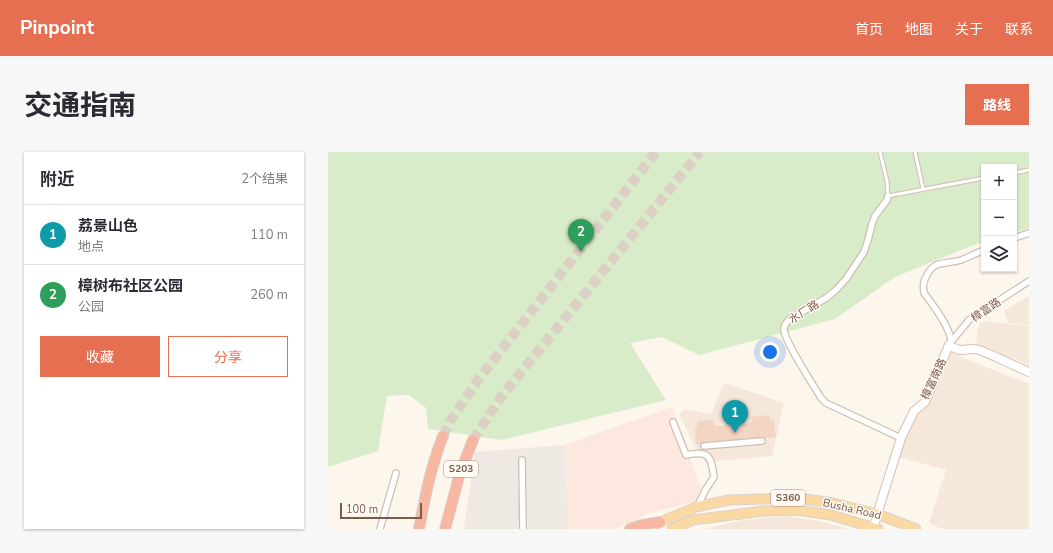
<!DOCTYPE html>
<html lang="zh">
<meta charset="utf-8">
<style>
body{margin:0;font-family:"Nunito Sans","Noto Sans SC",sans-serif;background:#f7f7f7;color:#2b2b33}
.controls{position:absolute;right:12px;top:12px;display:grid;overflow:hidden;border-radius:0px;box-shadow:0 1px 3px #0004}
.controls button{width:36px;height:36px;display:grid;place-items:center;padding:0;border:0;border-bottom:1px solid #e1e1e2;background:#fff;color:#2b2b33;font:20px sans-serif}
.scale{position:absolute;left:12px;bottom:10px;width:82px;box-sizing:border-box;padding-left:4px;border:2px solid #7a5c4d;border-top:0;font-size:11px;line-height:14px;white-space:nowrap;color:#7a5c4d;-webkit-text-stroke:3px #fffaf3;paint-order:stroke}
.you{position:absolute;left:442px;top:200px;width:14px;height:14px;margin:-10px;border:3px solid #fff;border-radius:50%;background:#1a73e8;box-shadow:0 0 0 6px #1a73e833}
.badge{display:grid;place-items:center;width:26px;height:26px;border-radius:50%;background:#e76f51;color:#fff;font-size:13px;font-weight:700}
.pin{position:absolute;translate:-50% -33px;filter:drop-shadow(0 1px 2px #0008)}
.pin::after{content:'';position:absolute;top:21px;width:14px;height:12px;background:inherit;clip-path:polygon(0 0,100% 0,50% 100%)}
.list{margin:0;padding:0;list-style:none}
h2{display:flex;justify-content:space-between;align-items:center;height:52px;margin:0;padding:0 16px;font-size:17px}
h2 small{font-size:13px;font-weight:400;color:#7c7c81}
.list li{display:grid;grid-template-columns:26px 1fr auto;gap:12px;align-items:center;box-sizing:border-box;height:60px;padding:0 16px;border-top:1px solid #e1e1e2}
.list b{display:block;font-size:15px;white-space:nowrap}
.list p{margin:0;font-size:13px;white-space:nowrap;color:#7c7c81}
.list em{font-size:13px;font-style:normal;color:#7c7c81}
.actions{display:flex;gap:8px;padding:12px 16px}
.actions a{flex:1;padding:9px 0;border:1px solid #e76f51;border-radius:0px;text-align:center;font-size:14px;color:#e76f51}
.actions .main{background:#e76f51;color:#fff}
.icon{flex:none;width:22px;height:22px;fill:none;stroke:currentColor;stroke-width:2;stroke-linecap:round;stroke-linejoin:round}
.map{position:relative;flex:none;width:701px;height:377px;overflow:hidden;border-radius:0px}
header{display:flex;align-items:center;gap:24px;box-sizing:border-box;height:56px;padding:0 20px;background:#e76f51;color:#fff}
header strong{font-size:19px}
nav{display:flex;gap:22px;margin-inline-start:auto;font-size:14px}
.intro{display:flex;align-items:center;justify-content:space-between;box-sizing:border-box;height:96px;padding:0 24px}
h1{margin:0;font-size:28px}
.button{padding:10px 18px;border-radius:0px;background:#e76f51;color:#fff;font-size:14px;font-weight:700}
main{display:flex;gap:24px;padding:0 24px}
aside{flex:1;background:#fff;border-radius:0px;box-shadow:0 1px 3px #0004}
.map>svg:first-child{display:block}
.residential{fill:#f5e8da}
.commercial{fill:#fde8e0}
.industrial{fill:#efe9e4}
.green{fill:#d8ecc9}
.building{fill:#f3d5c3}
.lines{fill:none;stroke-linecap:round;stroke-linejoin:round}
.highway-tunnel{stroke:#dcd0c4;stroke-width:10;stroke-dasharray:10 5;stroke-linecap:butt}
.lane-casing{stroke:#d1beb0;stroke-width:5}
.street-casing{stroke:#d1beb0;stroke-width:8}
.secondary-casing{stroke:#d6c0b0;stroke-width:10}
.primary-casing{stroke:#dad1cd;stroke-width:11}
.highway-casing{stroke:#dad1cd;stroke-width:12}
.lane{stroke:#fff;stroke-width:3}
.street{stroke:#fff;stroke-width:5.5}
.secondary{stroke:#fff;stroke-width:8}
.primary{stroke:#fbd9a5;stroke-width:9}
.highway{stroke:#f7b7a3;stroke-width:10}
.labels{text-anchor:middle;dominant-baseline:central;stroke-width:3;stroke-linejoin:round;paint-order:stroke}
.shield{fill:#fffaf3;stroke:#a28b7f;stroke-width:1}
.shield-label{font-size:10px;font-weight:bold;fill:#7a5c4d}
.street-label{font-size:11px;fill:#7a5c4d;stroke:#fffaf3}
</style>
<header>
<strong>Pinpoint</strong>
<nav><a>首页</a><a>地图</a><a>关于</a><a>联系</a></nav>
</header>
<div class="intro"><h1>交通指南</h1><a class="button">路线</a></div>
<main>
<aside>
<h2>附近<small>2个结果</small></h2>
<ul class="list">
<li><span class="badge" style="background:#0f9aa8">1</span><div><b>荔景山色</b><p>地点</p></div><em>110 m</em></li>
<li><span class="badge" style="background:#2e9e5b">2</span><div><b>樟树布社区公园</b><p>公园</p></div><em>260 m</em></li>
</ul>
<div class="actions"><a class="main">收藏</a><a>分享</a></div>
</aside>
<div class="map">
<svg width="701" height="377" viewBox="0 0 701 377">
<rect width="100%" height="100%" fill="#fdf6ec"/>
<!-- residential -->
<path class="residential" d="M701,144v29l-21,-2 -4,-12z
M656,169l45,5v39l-53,-22 3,-19z
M623,201l78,31v145h-87l-13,-6 17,-53 -47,-13 10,-30 9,-15 9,-9z
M396,231l60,20 -12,53 -67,6 -2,-4 -4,-2 -20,-42 6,-5 26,5z
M458,364l28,4 35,9h-145l39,-9z"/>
<!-- commercial -->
<path class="commercial" d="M344,255l33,92 -58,15 -31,15h-47l-5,-84z"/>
<!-- industrial -->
<path class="industrial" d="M236,293l5,84h-105l11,-77z"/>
<!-- green -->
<path class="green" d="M0,0h701v76l-15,5v-66h-30v75l-13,4 -76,31 -60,42 -136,36 -37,-18 -32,6 36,57 -164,40 -74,-11 -2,-21 -17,-13 -22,1 -9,55 -50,16z"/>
<!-- building -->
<path class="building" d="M441,263l1,6h4l2,16 -11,1 -3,-1 -58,5 -3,2h-5l-1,-16h2v-7l17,-1v6h12l-1,-6 15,-2 1,6 11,-1 -1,-6z"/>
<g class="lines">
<!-- highway-tunnel -->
<path class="highway-tunnel" d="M115,284l8,-16 27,-40 178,-228
M145,288l28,-43 199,-245"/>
<defs>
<path id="lane" d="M552,0l7,29 1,15 96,-18
M587,0l8,37
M686,21l15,-3"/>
<path id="street" d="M560,44l-1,4 -12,16 -3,8 -4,16 -4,12 -18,27 -10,11 -10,8 -36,21c-3,3 -6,5 -6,10 0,12 30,57 37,69l5,5 75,35
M686,86l15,-5
M623,189c-1,-14 -18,-36 -27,-48 -1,-6 -1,-11 2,-16 8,-18 19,-12 35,-17 8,-3 15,-7 23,-10
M623,190l18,-22 60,-39
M345,270l13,33c23,-5 25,1 28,22l-8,12 -9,18
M376,294l58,-5
M194,308l1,69
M52,377l16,-56"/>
<path id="secondary" d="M545,377l7,-24 21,-67 13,-27 11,-9 24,-57c14,10 18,1 30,5 17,6 33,15 50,22"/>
<path id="primary" d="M326,373l42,-18 33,-7 69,-2 35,5 44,11 39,15
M344,377l21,-9 70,-9 34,-1 34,5 47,14"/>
<path id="highway" d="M91,377c6,-32 12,-63 24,-93
M117,377l15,-56 13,-33
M302,377l12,-4 18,-3"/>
</defs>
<!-- lane casing -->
<use href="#lane" class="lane-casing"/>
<!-- street casing -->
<use href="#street" class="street-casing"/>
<!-- secondary casing -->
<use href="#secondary" class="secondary-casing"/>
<!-- primary casing -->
<use href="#primary" class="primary-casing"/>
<!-- highway casing -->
<use href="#highway" class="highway-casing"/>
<!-- lane -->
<use href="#lane" class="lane"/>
<!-- street -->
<use href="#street" class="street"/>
<!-- secondary -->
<use href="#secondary" class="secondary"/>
<!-- primary -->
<use href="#primary" class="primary"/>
<!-- highway -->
<use href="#highway" class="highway"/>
</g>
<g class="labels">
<!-- shield labels -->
<g class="shield">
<rect x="116" y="309" width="34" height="16" rx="3"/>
<rect x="443" y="338" width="34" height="16" rx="3"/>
</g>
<g class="shield-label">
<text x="133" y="317">S203</text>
<text x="460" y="346">S360</text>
</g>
<!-- street labels -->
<g class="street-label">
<text transform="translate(658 158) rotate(-34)">樟富路</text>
<text transform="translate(476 160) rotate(-32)">水厂路</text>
<text transform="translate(606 227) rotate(-65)">樟富南路</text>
<text transform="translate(524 357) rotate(13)">Busha Road</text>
</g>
</g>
</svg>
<div class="controls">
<button>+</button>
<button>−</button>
<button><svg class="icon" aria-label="layers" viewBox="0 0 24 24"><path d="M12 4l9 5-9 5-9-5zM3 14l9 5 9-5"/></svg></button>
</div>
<div class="scale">100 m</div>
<div class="you"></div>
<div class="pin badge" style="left:407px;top:281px;background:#0f9aa8">1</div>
<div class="pin badge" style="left:253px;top:100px;background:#2e9e5b">2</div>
</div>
</main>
